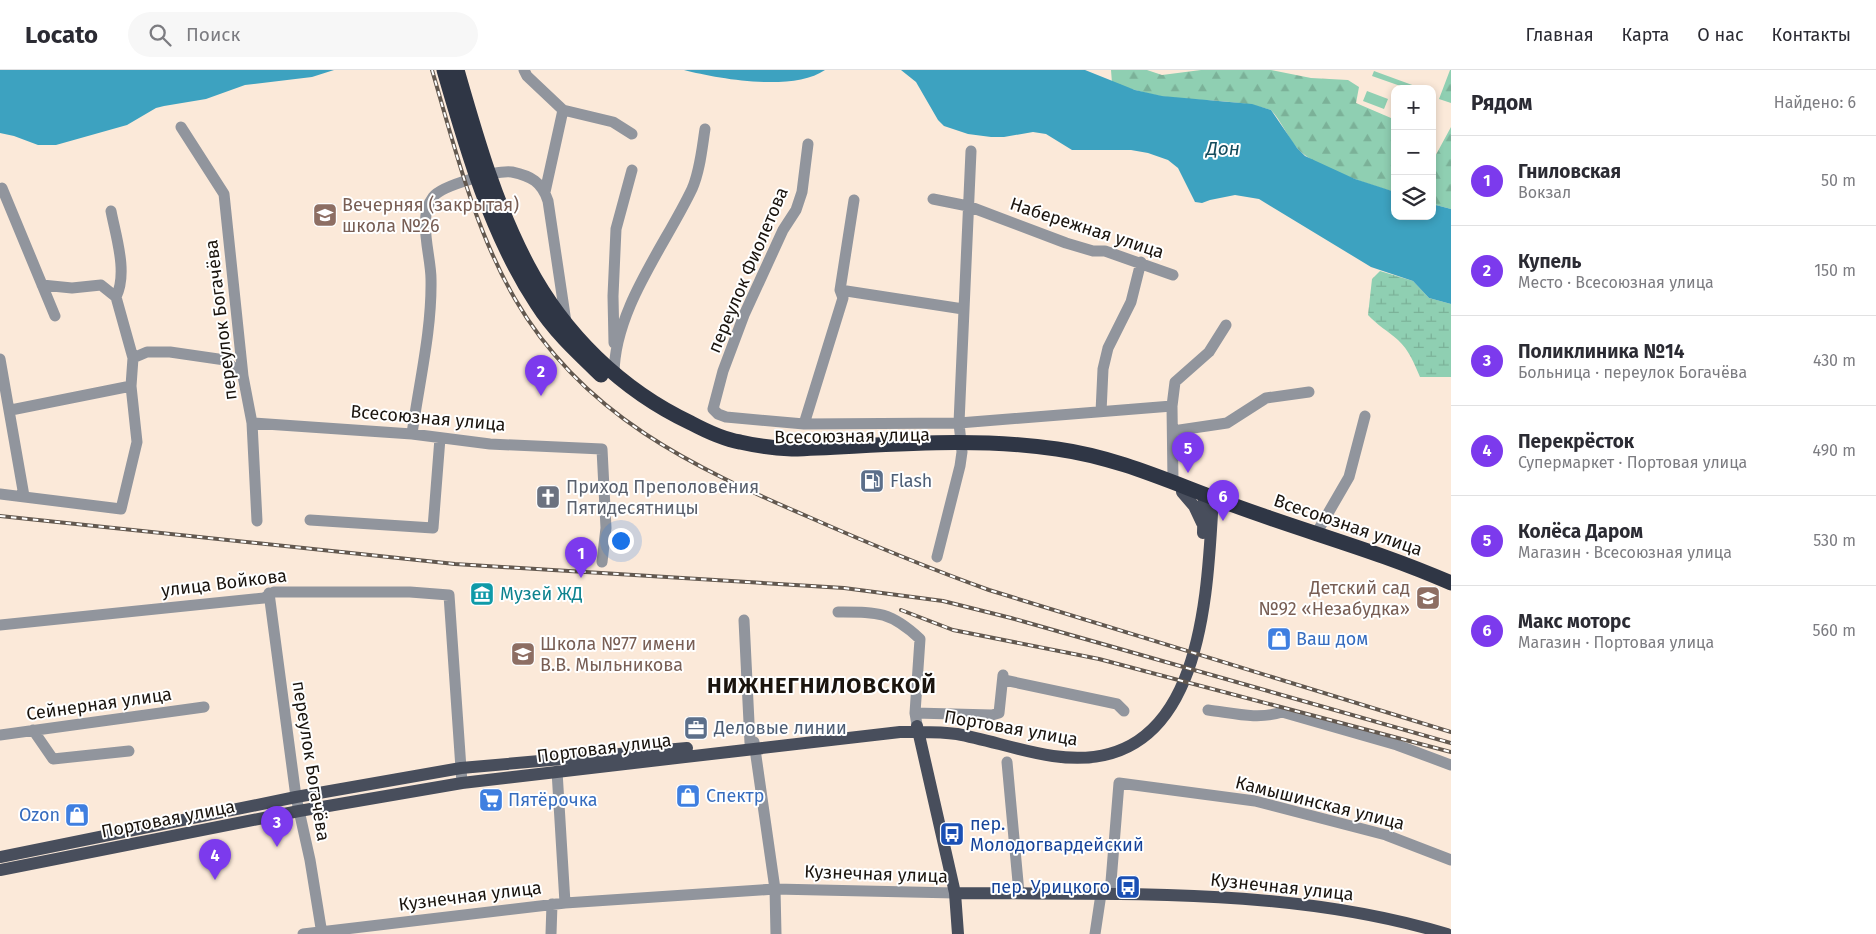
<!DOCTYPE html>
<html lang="ru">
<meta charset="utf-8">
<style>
body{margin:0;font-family:"Fira Sans",sans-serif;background:#f7f7f7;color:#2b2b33}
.controls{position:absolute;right:15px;top:15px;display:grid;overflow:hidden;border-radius:10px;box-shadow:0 2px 8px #0003}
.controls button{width:45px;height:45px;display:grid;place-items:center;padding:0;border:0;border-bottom:1px solid #e1e1e2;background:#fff;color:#2b2b33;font:25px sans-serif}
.you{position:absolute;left:620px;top:470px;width:18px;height:18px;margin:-12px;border:4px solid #fff;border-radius:50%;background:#1a73e8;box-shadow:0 0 0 8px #1a73e833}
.badge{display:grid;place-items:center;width:32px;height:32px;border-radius:50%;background:#7c3aed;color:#fff;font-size:16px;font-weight:700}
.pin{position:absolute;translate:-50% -41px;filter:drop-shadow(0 1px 2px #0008)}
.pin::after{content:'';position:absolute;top:26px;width:18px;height:15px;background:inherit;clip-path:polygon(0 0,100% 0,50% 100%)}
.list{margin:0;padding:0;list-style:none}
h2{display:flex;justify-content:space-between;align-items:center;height:65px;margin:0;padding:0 20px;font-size:21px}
h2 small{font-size:16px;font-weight:400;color:#7c7c81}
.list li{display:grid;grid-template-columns:32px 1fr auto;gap:15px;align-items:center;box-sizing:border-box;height:90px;padding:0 20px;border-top:1px solid #e1e1e2}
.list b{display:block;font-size:19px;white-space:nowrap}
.list p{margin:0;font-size:16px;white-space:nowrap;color:#7c7c81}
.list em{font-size:16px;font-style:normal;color:#7c7c81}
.icon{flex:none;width:28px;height:28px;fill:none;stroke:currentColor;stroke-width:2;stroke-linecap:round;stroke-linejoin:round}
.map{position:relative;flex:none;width:1451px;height:864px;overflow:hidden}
header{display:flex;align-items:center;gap:30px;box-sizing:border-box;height:70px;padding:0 25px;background:#fff;border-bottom:1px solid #e1e1e2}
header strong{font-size:24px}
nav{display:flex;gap:28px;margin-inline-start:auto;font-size:18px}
.search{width:350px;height:45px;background:#f7f7f7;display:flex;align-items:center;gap:12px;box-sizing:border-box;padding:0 18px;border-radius:28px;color:#7c7c81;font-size:19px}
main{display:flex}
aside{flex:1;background:#fff}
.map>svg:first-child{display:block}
.grass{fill:#8fcfb2}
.forest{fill:url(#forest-firs)}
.wetland{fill:url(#wetland-marsh)}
.water{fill:#3da2c0}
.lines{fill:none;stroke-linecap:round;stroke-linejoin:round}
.minor{stroke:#91959d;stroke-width:11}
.major{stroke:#484e5c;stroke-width:12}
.highway{stroke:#2f3645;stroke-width:15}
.rail-casing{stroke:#62584f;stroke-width:4}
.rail{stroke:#fff;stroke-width:2;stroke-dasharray:5.5;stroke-linecap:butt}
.labels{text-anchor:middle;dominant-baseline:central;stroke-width:4;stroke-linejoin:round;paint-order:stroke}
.education-label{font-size:18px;fill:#785e54;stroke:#fff;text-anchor:start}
.street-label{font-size:18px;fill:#1a140e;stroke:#fff}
.service-label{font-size:18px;fill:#4e5e75;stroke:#fff;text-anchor:start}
.worship-label{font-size:18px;fill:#5b616d;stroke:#fff;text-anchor:start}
.culture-label{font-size:18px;fill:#0d838f;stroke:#fff;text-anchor:start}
.shop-label{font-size:18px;fill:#366cbe;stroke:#fff;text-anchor:start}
.transit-label{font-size:18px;fill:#164399;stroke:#fff;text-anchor:start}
.water-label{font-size:19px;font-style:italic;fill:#144c5d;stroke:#fff}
.district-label{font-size:22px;font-weight:bold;letter-spacing:1px;fill:#1a140e;stroke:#fff}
</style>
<header>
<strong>Locato</strong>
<div class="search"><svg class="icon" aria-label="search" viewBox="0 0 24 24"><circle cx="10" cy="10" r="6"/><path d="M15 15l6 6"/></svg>Поиск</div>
<nav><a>Главная</a><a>Карта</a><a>О нас</a><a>Контакты</a></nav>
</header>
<main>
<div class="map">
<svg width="1451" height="864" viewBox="0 0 1451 864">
<defs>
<pattern id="forest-firs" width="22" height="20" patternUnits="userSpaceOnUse" patternTransform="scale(1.25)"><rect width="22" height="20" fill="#8fcfb2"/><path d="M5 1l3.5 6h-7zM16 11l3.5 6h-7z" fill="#7bb198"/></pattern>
<pattern id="wetland-marsh" width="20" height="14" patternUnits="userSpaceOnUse" patternTransform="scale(1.25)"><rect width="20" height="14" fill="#8fcfb2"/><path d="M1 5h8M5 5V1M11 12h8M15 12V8" fill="none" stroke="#7bb198"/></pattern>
</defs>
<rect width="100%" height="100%" fill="#fbe9d9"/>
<!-- grass -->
<path class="grass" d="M1374,1l41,15 2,3h-8l-37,-13z
M1367,21l21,8 -4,10 -21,-8z"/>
<!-- forest -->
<path class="forest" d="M1111,0h36l15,5 39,-5h70l40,8 37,2 11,7 -3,16 35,15 4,6v68c-25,-7 -82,-25 -98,-44 -10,-12 -15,-26 -26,-38 -36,-12 -73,-8 -111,-14 -16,-3 -32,-8 -48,-13z
M1450,0h1v33l-12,-4z
M1451,57v82l-19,-5v-42z"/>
<!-- wetland -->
<path class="wetland" d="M1380,201l33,10 16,17 22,6v73h-31c-6,-14 -11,-27 -22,-37 -10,-9 -21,-15 -30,-25l4,-36z"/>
<!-- water -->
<path class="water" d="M0,0h334l-22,7 -67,8 -39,14 -42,7 -8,2 -29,17 -71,20h-18l-24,-9 -14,-3z
M684,0h141c-32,22 -106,9 -141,0z
M901,0h184l50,20 27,6 90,8 19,6 26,38 8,8 50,23 40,13v24h37v-12l19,5v95l-22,-6 -16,-17 -42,-14 -112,-68 -24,-4 -25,5 -8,3 -7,-1 -17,-34 -10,-8 -20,-7 -17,-3h-59l-26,-16 -13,-2 -29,5h-13l-23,-3 -24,-8 -6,-6 -22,-38z"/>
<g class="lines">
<!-- minor -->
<path class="minor" d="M524,0l3,6 36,34 50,12 19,12
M181,57l43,67 19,182 9,47 5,98
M808,74l-6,48 -6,18 -13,20 -39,85 -21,56 -10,38 5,5 8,3 78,7 155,-1 213,-17
M2,118l53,128
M545,122l18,-82
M933,129l35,7 98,37 27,8h12l68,24
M42,215l30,3 29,-3 15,12
M840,220l123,19
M614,273l-1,-47 3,-67 16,-59
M133,288l14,-6h23l55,8 18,16
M0,289l24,137
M614,305c0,-66 51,-129 78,-186 8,-18 10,-41 13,-60
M11,340l120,-24
M1101,342l2,-43 5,-21 23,-46 10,-40
M252,353l160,11 78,10 112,5 4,79 -4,34
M804,354l39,-126 -3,-8 14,-90
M1173,361l54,-8 39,-25 43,-6
M412,364c7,-51 20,-104 19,-155 0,-24 -14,-61 2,-82 9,-12 65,-27 79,-25 19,4 30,10 36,29l18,121
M1173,411l-1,-75 3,-24 34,-30 17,-27
M0,424l121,15 16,-67 -6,-56 2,-28 -17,-61c12,-24 0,-60 -5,-86
M310,450l123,8 7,-90
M1316,464l33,-57 16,-61
M937,487l23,-91 2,-14 -3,-29 12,-272
M269,523l27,204 14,63 12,74
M838,542c39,0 52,-1 82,27l-5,74 2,12
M744,550l6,123
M0,555l264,-27 10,-6h136l39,3 13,188
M1004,610l113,24 7,7
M1208,640c25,3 50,10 74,2l115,33 54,20
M915,643l77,2 7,-2 4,-38
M33,660l20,29 76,-8
M0,665l204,-28
M754,672l21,147 1,45
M1007,692l12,131
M557,701l8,132
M1110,824l9,-111 136,18 131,34 65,25
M303,864l262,-31 210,-14 180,4
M551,864l1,-30
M1095,864l6,-40"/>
<!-- major -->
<path class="major" d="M1182,422l12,14 8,17
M1203,463l1,-40
M917,656l38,167 3,41
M0,787l296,-60 165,-29 226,-20
M0,800l299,-59 163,-28 438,-51c18,0 38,-1 57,2 32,6 63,17 96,22 150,22 154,-156 160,-260
M955,823c164,2 333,-7 492,41"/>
<!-- highway -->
<path class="highway" d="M444,0c23,80 47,164 93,234 17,27 41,49 64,71
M457,0c19,66 38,134 71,196 36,68 93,124 163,157 15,8 32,16 49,19 17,4 35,6 52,7 88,-3 178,-13 265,0 64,9 117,35 176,56 73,27 148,47 218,78"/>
<defs>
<path id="rail" d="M432,0c23,78 42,158 83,229 68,117 178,168 296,219 59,26 117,50 178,72l462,142
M0,446l455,48 389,24 99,13 68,17 440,125
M901,540l52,20 146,29 352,93"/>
</defs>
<!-- rail casing -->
<use href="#rail" class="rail-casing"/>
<!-- rail -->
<use href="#rail" class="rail"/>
</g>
<!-- icons -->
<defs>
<symbol id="school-square" viewBox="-11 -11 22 22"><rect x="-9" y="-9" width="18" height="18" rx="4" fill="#8d6e63" stroke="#fff"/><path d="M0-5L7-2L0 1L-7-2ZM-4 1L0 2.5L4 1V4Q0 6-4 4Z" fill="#fff"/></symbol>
<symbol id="fuel-square" viewBox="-11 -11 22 22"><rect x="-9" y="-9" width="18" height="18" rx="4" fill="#5c6f8a" stroke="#fff"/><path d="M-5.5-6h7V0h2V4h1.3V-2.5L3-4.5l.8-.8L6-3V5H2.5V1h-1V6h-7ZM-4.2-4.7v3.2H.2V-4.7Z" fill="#fff"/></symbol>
<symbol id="church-square" viewBox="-11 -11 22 22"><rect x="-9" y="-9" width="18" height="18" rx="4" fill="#6b7280" stroke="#fff"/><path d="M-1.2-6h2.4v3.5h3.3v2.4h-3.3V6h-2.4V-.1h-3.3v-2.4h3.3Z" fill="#fff"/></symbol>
<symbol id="museum-square" viewBox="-11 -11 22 22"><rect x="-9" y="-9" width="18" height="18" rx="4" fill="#0f9aa8" stroke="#fff"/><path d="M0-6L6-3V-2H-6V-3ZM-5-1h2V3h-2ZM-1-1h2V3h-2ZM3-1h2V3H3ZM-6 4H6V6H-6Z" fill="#fff"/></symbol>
<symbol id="shop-square" viewBox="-11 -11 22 22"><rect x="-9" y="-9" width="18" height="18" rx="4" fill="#3f7fe0" stroke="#fff"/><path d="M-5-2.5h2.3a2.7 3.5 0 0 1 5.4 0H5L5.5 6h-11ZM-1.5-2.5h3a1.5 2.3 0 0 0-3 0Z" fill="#fff"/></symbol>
<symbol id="office-square" viewBox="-11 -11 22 22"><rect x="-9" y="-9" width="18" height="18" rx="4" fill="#5c6f8a" stroke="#fff"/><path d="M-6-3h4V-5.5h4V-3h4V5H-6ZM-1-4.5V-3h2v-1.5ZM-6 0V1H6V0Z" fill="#fff"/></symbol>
<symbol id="supermarket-square" viewBox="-11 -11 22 22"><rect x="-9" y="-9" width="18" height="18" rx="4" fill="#3f7fe0" stroke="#fff"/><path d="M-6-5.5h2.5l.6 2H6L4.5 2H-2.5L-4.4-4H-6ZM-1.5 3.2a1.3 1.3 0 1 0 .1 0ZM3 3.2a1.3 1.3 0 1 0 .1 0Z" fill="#fff"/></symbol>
<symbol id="bus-square" viewBox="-11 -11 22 22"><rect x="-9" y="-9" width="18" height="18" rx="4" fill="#1a4fb4" stroke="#fff"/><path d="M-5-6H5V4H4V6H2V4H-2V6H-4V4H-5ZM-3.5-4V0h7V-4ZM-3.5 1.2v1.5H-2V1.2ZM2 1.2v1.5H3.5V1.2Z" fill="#fff"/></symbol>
</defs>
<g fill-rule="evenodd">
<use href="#school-square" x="311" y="131" width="28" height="28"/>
<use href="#fuel-square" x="858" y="397" width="28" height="28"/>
<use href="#church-square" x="534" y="413" width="28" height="28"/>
<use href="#museum-square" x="468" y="510" width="28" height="28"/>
<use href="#school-square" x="1414" y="514" width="28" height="28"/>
<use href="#shop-square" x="1265" y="555" width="28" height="28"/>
<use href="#school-square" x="509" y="570" width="28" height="28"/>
<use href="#office-square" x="682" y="644" width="28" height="28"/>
<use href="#shop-square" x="674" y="712" width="28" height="28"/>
<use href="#supermarket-square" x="477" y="716" width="28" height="28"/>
<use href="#shop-square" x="63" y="731" width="28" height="28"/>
<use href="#bus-square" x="938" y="750" width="28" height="28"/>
<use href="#bus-square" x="1114" y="803" width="28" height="28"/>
</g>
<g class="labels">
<!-- education labels -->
<g class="education-label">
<text x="342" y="135">Вечерняя (закрытая)<tspan x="342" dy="21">школа №26</tspan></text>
<text x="1410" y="518" text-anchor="end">Детский сад<tspan x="1410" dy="21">№92 «Незабудка»</tspan></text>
<text x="540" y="574">Школа №77 имени<tspan x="540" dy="21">В.В. Мыльникова</tspan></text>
</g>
<!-- street labels -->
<g class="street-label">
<text transform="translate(1087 158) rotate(18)">Набережная улица</text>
<text transform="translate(748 200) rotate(-67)">переулок Фиолетова</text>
<text transform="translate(221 250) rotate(-97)">переулок Богачёва</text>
<text transform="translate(428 348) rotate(5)">Всесоюзная улица</text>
<text transform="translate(852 366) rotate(-1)">Всесоюзная улица</text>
<text transform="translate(1348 455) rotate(19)">Всесоюзная улица</text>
<text transform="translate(224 513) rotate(-7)">улица Войкова</text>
<text transform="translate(99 634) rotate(-8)">Сейнерная улица</text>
<text transform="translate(1011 658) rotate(10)">Портовая улица</text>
<text transform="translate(604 678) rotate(-7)">Портовая улица</text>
<text transform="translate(311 691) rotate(81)">переулок Богачёва</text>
<text transform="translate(1320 733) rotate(14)">Камышинская улица</text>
<text transform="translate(168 749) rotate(-11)">Портовая улица</text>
<text transform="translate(876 804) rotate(2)">Кузнечная улица</text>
<text transform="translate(1282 817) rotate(6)">Кузнечная улица</text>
<text transform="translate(470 826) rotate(-7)">Кузнечная улица</text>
</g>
<!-- service labels -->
<g class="service-label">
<text x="890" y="411">Flash</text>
<text x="714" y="658">Деловые линии</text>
</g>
<!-- worship labels -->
<g class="worship-label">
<text x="566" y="417">Приход Преполовения<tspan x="566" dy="21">Пятидесятницы</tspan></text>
</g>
<!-- culture labels -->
<g class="culture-label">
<text x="500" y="524">Музей ЖД</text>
</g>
<!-- shop labels -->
<g class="shop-label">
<text x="1296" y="569">Ваш дом</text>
<text x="706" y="726">Спектр</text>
<text x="508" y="730">Пятёрочка</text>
<text x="60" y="745" text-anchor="end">Ozon</text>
</g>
<!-- transit labels -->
<g class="transit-label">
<text x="970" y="754">пер.<tspan x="970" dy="21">Молодогвардейский</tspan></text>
<text x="1110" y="817" text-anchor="end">пер. Урицкого</text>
</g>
<!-- water labels -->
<g class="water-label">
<text x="1223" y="78">Дон</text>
</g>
<!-- district labels -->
<g class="district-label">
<text x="822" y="615">НИЖНЕГНИЛОВСКОЙ</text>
</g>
</g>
</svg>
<div class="controls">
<button>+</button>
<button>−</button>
<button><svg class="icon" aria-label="layers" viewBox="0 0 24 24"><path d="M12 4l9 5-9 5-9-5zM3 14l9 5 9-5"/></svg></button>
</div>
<div class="you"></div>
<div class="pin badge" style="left:581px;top:508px">1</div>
<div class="pin badge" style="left:541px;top:326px">2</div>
<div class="pin badge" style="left:277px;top:777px">3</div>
<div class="pin badge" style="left:215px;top:810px">4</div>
<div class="pin badge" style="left:1188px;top:403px">5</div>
<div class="pin badge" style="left:1223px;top:451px">6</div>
</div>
<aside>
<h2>Рядом<small>Найдено: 6</small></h2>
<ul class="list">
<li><span class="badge">1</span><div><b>Гниловская</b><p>Вокзал</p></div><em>50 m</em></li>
<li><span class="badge">2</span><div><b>Купель</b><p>Место · Всесоюзная улица</p></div><em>150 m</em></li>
<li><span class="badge">3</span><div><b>Поликлиника №14</b><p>Больница · переулок Богачёва</p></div><em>430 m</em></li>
<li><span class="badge">4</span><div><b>Перекрёсток</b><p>Супермаркет · Портовая улица</p></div><em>490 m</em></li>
<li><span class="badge">5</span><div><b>Колёса Даром</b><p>Магазин · Всесоюзная улица</p></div><em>530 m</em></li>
<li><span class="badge">6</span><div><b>Макс моторс</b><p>Магазин · Портовая улица</p></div><em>560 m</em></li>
</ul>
</aside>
</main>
